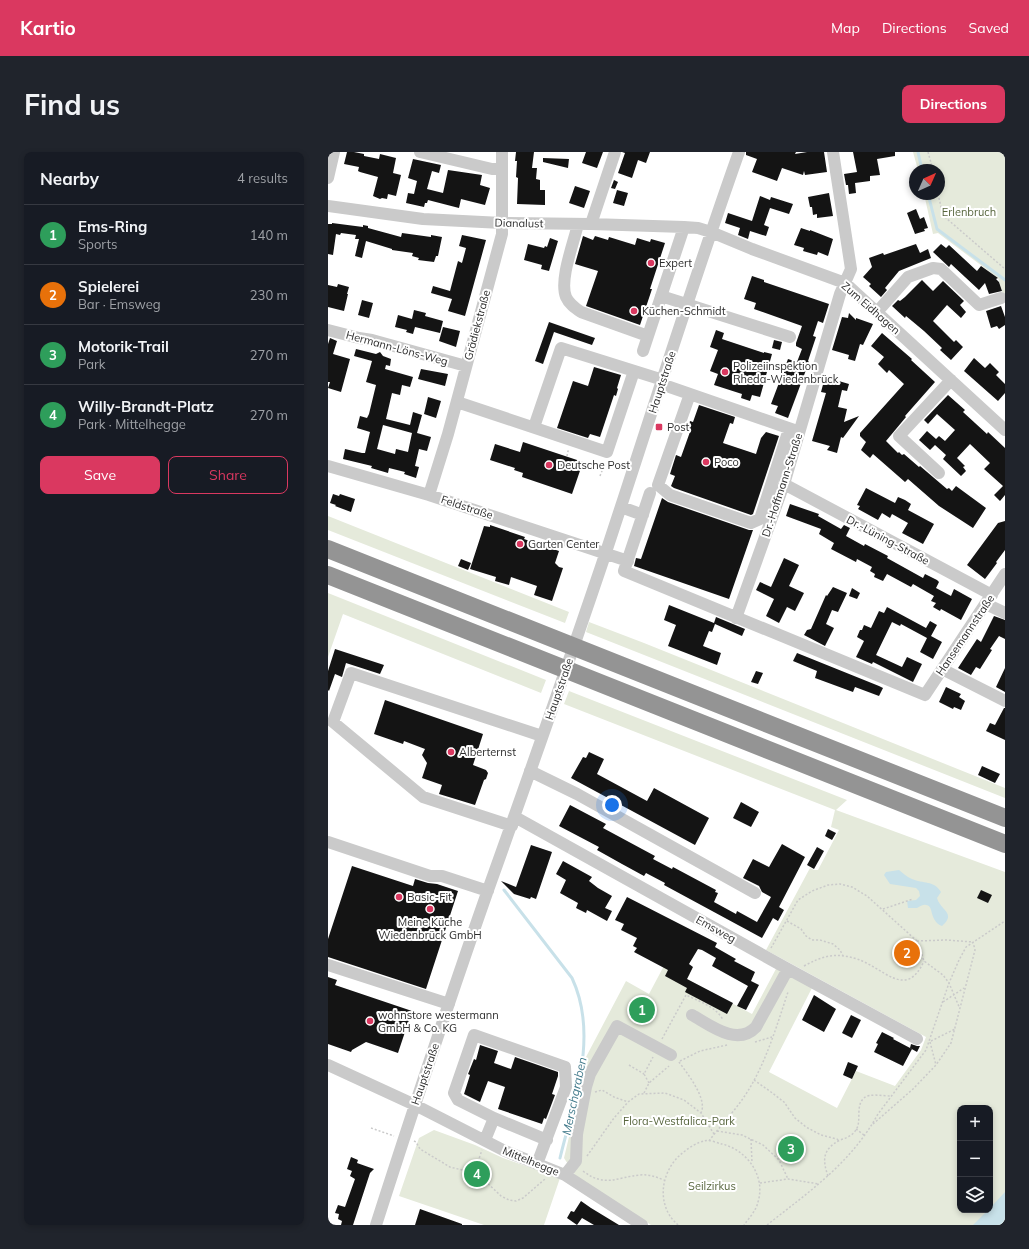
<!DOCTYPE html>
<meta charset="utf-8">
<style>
body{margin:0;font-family:Mulish,sans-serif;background:#20242c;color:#f1f3f6}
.controls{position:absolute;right:12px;bottom:12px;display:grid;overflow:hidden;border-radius:8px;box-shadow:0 2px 6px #0003}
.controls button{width:36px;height:36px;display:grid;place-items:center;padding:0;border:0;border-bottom:1px solid #363941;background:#171b24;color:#f1f3f6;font:20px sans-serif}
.compass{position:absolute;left:581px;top:12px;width:36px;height:36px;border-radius:50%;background:#171b24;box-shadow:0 2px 6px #0003;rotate:45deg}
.you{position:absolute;left:284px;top:653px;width:14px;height:14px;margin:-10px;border:3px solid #fff;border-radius:50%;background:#1a73e8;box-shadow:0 0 0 6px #1a73e833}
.badge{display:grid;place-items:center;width:26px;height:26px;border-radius:50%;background:#da3860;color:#fff;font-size:13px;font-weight:700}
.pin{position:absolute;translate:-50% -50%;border:2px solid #fff;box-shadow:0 1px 4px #0006}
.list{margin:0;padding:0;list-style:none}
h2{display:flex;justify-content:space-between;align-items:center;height:52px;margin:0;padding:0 16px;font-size:17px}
h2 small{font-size:13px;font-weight:400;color:#9ea1a6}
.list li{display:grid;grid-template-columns:26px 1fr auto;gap:12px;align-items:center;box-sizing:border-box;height:60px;padding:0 16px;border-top:1px solid #363941}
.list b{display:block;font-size:15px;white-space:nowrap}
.list p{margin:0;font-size:13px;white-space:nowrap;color:#9ea1a6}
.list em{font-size:13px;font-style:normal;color:#9ea1a6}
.actions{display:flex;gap:8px;padding:12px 16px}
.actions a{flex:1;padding:9px 0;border:1px solid #da3860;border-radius:8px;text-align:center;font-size:14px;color:#da3860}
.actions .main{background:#da3860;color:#fff}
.icon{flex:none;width:22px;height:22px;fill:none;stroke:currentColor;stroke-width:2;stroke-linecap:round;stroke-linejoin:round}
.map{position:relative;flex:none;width:677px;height:1073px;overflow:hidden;border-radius:8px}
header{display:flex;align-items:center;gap:24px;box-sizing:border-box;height:56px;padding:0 20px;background:#da3860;color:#fff}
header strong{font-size:19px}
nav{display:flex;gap:22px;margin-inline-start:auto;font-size:14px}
.intro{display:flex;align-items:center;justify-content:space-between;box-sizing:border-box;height:96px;padding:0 24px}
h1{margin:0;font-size:28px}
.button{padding:10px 18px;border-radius:8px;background:#da3860;color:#fff;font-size:14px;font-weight:700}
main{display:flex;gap:24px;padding:0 24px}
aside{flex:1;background:#171b24;border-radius:8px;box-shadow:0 2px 6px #0003}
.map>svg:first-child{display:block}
.green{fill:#e5eadb;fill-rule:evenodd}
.water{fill:#c8e1e9}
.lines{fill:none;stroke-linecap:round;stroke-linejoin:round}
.stream{stroke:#c8e1e9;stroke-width:3}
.building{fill:#141414;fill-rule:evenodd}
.path{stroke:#cacaca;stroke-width:1.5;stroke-dasharray:2 2;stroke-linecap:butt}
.minor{stroke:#cacaca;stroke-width:12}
.highway{stroke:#949494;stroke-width:18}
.poi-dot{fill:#da3860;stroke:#fff;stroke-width:1.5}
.labels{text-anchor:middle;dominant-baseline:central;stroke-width:4;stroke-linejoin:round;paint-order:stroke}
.park-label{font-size:11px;fill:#57653d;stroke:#fff}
.street-label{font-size:11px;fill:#2d2d2d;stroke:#fff}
.poi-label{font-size:11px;fill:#2d2d2d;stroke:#fff;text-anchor:start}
.water-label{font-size:12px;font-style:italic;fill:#40798a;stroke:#fff}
</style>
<header>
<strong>Kartio</strong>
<nav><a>Map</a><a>Directions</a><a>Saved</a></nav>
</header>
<div class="intro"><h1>Find us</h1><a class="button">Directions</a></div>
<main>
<aside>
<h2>Nearby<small>4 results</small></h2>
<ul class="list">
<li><span class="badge" style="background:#2e9e5b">1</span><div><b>Ems-Ring</b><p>Sports</p></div><em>140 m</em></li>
<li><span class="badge" style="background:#e8710a">2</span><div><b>Spielerei</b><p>Bar · Emsweg</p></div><em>230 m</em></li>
<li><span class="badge" style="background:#2e9e5b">3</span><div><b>Motorik-Trail</b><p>Park</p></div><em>270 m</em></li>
<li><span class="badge" style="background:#2e9e5b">4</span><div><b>Willy-Brandt-Platz</b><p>Park · Mittelhegge</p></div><em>270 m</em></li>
</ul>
<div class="actions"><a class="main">Save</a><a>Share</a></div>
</aside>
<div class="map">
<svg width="677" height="1073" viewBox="0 0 677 1073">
<rect width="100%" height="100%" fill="#fff"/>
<!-- green -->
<path class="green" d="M585,0h92v149l-7,-23 -60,-45 -5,1 -9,-40h15v-24h-21z
M0,364l241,96 -4,11 -237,-93z
M0,441l218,87 -5,13 -198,-79 -15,43z
M261,470l55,21 361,145v10l-419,-166z
M241,539l278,109 -11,10 169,62v353h-354l-74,-47 -13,-20 18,-76 4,-25 40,-76 23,13 17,-32 24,12 -3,5 65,35 25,-47 36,19 -44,86 68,36 19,-37 39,15 26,-36 5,-13 -160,-87 44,-82 4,2h4l21,-40 -8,-3 4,-17 -271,-106zM632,956h30v102h-30z
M106,978l41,15 28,13 57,20 -16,47h-60l-85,-29 20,-58z"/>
<!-- water -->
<path class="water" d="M571,718c4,3 8,7 13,9 11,5 22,1 29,13l-4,6c3,12 20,15 5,28 -13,-5 -8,-21 -16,-21 -4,-1 -6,2 -9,3 -2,0 -6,0 -9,0l-1,-7 9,-1 4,-4 -1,-5 -3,-3 -26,-4 -6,-9 2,-3z
M677,1040v32l-1,1h-31l15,-15h2v-2z"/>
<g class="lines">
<!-- stream -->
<path class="stream" d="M590,0l4,18
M600,42l9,35 68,51
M176,738l68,88c27,58 2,122 -12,180"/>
</g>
<!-- building -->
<path class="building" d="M19,0h7l10,2v2l15,3 1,-5 16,4 -3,15 8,2 -5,21 -8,-2 -1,5 -5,-1 -2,1 -7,-3 5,-19 -18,-5 -2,-1 1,-4 -15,-3z
M188,0h18l-2,16h5l-1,11 4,1v10h5v15l-28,-1 1,-26 -2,-1 1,-16h-2z
M258,0h17l-6,16 -15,-5z
M294,0h28l-4,11 -8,-3 -6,18 -14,-5 7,-20z
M418,0h50l-1,2 12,-2h17l3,20 -22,3 -1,-4 -1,4 -21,-7 -5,13 -25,-9 5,-13 -11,-4z
M525,0h42v4l-18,3 3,16 -10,1v5l-15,2 1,10 -7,1 -1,-9h-2l-2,-11 13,-2z
M215,6l26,1 -1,9 -25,-6z
M85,7l28,6 -2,8 -7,-2 -5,18 16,4 5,-23 34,5 -2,10 10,3 -5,17 -24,-6 -2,9 -31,-8 -1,3h-2l-1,4 -18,-4 2,-10 6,1 3,-13 -9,-3z
M286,28l4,2 -3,7 -4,-1z
M247,34l15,5 -6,17 -15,-5z
M289,38l11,3 -4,13 -11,-3z
M501,41l4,23 -16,2v-4l-4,1 -1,-8h-2l-2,-10z
M432,44l10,4 1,-3 22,7 -4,10 -19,-6 -6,17 5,2 -3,9 -16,-5 -2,8 -10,-4 2,-7 -15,-5 3,-10 24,8z
M588,57l4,10 4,-2 4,11 -4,1 1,2 -10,3 -8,-21z
M4,71l31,4v-2l5,1v2l33,9 1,-4 29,4v-2l11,2 -4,19h-2l-2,6 -16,-2 1,-2 -7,-2 1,-3 -21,-3v-1l-26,-8 -4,17 -7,-2 4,-17h-4l1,-4 -15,-2 -1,2 -4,-1 -3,21 -5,-1v-30h4z
M473,76l9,3v-1l23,9 -5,17 -10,-4 -1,3 -14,-4 1,-3 -10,-3z
M134,83l24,5 -21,76 -17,-5 4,-12 -21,-6 2,-7 17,5 8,-30 4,2 4,-15 -7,-2z
M255,84l10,4 2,-4 13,4 1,-3 26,8 2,-7 13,4 1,-3 14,4 -15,46h2l-12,36 -54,-19 12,-35 -23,-7z
M222,86l8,3 -9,30 -8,-2 1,-4 -18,-5 4,-16 16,4 1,-2 2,1z
M588,92l4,9 8,-4 3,9 -32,13 -14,17 2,2 -6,7 -12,-11 2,-2 -8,-7 9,-10 -3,-9 14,-5 1,2z
M613,92l5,4 3,-3 28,26 4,-5 17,12 -2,1 3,3 3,9 -13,3 -4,-11 -6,7 -28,-26 -2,3 -16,-15z
M424,124l12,4v2l65,22 -6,19 -5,-2 -5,15 3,1 -8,24 1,1 -21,56 -13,-5 3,-7 -7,-2 17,-45 9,3 5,-13 -6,-3v-3l6,-17 -48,-17 2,-6 -12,-4z
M594,128l11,11 10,-10 21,20 -4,4 6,7 -5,6 -14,-13 -14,16 21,21 2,-2 7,7 -12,13 -11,-10 2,-2 -18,-17 -18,-15 -1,2 -13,-12 6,-6 2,1 5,-4z
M10,132l11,3 -2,7h1l-4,17 -16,-4v-22l9,2z
M34,148l11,3 -4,15 -11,-3z
M673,154l4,11v8l-6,4 -2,-3 -6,2 -5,-17z
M86,158l12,3 -1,3 18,5 -3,12 -25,-6 -2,7 -7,-2 1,-2 -12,-3 3,-12 14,4z
M521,161l7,7v-2l17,6 -10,21 -3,-1 -5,17 -7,-2 1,-4 -17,-5 10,-33 6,1z
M221,170l46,16 -3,7 -38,-13 -11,32 -8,-3z
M115,175l17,4 -4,16 -17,-6z
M388,178l8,3 -2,6 42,14v-1l8,2 -12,43 -8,-2 -2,6 -9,-3 1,-4 -28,-9 4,-11 -8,-3 8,-21 -8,-3z
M554,181l30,26 -1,1 24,22 -30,34 1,1 -20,24 12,12 1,-1 3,3 2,-1 15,13 1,-1 27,23 2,-1 3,3 4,-5 30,22 -13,20 -34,-22 -31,-27 -3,3 -32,-28 -3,4 -9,-8 5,-8 -6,-6v-3l44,-49 -15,-14 -2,3 -9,-9 6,-7 -13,-11z
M2,186l7,3 -4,13 17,5 -9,33 -13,-4 2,-6h-2v-38z
M446,188l8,2 -2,8 -8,-2z
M28,197l20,5 4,-2 3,4 8,3 -1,7 -4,-1 -1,4 28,8 -3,10 -8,-2 -2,10 -8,-2 -6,26 24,6 3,-13 9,3 -5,18 14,4 -4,14 -8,-2 -4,17 4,1 -3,11 -12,-4 1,-2 -16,-4 -1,5 -17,-5 1,-2 -29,-7 2,-10 17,4h3l5,-21 -13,-4 3,-12 7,2 2,-4 7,-29 -10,-3 6,-21 -18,-5zM55,273l29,8 -4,19 -12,-3 -1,5 -18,-5z
M646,206l11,10 5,-5 9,9 -3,3 9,9v9l-7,8 -34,-30z
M266,215l27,8 -4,13 1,1 -2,7 -2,-1 -14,42 -10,-3 -2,4 -31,-10 16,-47 15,5z
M93,217l27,5 -3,12 -27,-7z
M497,225l24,7 -2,7 -5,-1 -4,17 9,2 -3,13 15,-6 -16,22 -2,-1 -4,16 -10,-3 3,-4 -18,-5 14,-48 -5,-1z
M620,243l17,15 -2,2 24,22 1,-2 17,16v47l-5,6 -6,-6 9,-9 -19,-17 6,-6 -20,-19 -13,14 8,8 -2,1 3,4 -5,5 -18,-17 3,-4 -11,-10 -5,5 -11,-10 8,-9 9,8 3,-3 6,5 10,-11 -18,-16 -9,10 -4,-4z
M100,245l13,4 -5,17 -12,-4z
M371,253l36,12 -2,7 -3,-1 -7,20 33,11 5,-16 5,-6 13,4 -26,78 -2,1 -77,-27 -3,-2 4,-10 -5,-2 6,-19 5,2 10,-28 -3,-1 2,-7 3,1z
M195,290l60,20 -11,32 -50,-17 1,-4 -9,-3 1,-2 -25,-8 5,-16 25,8z
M538,336l29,15 3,-6 7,3 6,4 -3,6 26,14 -11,20 -21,-11 6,-10 -16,-9 -2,4 -8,-5 -4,7 -20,-11 2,-3 -3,-1z
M5,342l6,2 1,-2 15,5 -4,13 -16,-6 1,-1 -6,-2z
M334,346l6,4 81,28h4l-24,69 -95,-33 2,-8 5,1z
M462,352l29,10 -1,2 23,13 3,-4 6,3 -4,8 18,10 1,-2 23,12 -1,2 36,20 2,-4 12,6 2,2 -3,6 15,8 3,-7 18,10 -11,21 -20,-11 -1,2 -7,-4 3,-4 -5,-2 3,-5 -21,-12 -2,3 -24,-13 -4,7 -9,-4 1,-3 -5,-3 2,-4 -15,-8 -1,3 -25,-13 3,-6 -15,-9 2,-5 -35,-13z
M677,369v29l-9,12 1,1 -12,16 -18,-14 31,-42z
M162,373l35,12 -1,2 35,12 -4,12 4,4 4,1 -11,33 -18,-6 3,-9 -26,-9 -2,8 -14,-4 1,-4 -26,-8 14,-43 6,1z
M456,406l15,7 -10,21 15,7 -9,18 -8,-4 -8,16 -13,-7 8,-17 -18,-9 4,-8 11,5z
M133,407l10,4 -3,7 -10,-4z
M505,435l14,6 -9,19 -6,-2 -6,14 8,4 -9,18 -21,-11 3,-5 4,-1 15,-34 1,1z
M524,436l8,5 -3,6 -8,-3z
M341,453l45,18 2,-6 29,12 -3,7 -27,-12 -3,8 -3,-1 -6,15 18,7 -4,12 -49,-19 8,-21 -12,-5z
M559,455l39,21 4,-7 7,4 -6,11 11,6 -9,17 -13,-7 7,-14 -26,-14 -1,2 -8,-4 -16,33 26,12 5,-10 15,7 -9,18 -40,-20 -1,2 -16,-7 8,-16 -7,-4 3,-7h2l2,-5 7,3 8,-17 5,2z
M666,464l11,4v19l-6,-3 -9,13 2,1 -12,19 -4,-2 -5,8 -13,-7 19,-29 4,3z
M7,497l49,16 -4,9 -34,-11 -4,14 -7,-3 -6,17 -1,-1v-19z
M469,501l82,33 4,2 -4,8 -24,-9 -2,5 -38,-14 2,-7 -24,-10z
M677,516v24l-9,-5z
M428,519l7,2 -5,11 -7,-2z
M618,535l15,7 -2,3 6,4 -4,9 -7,-3 -1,2 -14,-7z
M57,548l98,34 -10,31 13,5 2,3 -2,6 -2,1 -9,25 -36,-11 3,-9 -20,-7 5,-15 -5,-8 3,-6 -21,-8 -1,3 -29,-10z
M676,556h1v32l-19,-9 4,-8 5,2z
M261,600l15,7 -7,15 50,27 7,-13 55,30 -14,27 -124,-67 12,-21 3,1z
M654,614l18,8 -5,9 -17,-8z
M413,650l18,10 -8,15 -18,-9z
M242,653l36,19 -3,4 52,28 -2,3 19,10 1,-2 43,23 -1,2 3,1 -4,9 22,12 1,-3 20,11 14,-25 -9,-5 -3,-6 -16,-8 10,-19 16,8 13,-23 23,13 -26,50 5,3 -6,11 -5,-3 -11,20 -98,-53 1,-2 -19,-10 -2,3 -22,-12 -25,-14 2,-3 -40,-21z
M500,677l8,4 -4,7 -7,-4z
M203,693l21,7 -16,47 -5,-2 -1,2 -16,-5 -13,-13 15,6z
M489,695l7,4 -10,18 -7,-4z
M235,709l29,16 -3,4 9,7 14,8 -7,12 7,3 -5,10 -20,-11 -1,3 -10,-5 2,-5 -18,-10 6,-13 -10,-6z
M24,714l61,20 2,-7 13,4 9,1 21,7 -32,98 -98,-32v-18z
M653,738l11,5 -4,8 -11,-5z
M299,745l90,46 -2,4 21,12 -2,2 21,11 -4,9 8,4 -13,25 -9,-4 11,-20 -36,-20 4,-8 -14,-8 -4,-1 -9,15 4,3 -6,12 46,24 -6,11 -42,-22 2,-4 -22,-12 3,-6 -34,-18 3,-4 -4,-2 4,-8 -16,-8 3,-6 -9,-4z
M579,794l6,3v7l-6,3 -6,-3v-7z
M0,825l9,3 -2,5 77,26 -14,42 -32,-11 -14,8 -1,2 -23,-8z
M486,843l22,14 -12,23 -22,-12z
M523,863l10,5 -9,18 -10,-5z
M554,880l12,6 -1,1 19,10 -9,17 -29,-14 4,-8 -2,-1z
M583,892l6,2h3l-3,6 -7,-4z
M152,893l18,6 -4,12 17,6 4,-12 43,15v4l-6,18 3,1 -9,24 -2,-1 -2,6 -44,-15 7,-22 -17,-6 -8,21 -16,-8 6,-19 -2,-1 6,-15 2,1z
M520,910l10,4 -6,13 -9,-4z
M23,1005l7,3 -1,3 17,6 -4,4 -17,52h-12l1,-4 -4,-2 1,-5 -4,-1 3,-8 7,2 10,-28 -5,-3 2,-5 -5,-2z
M253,1049l10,7 28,17h-25l-12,-7 -5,7 -10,-7 4,-7 3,1z
M92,1057l42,15v1h-47z"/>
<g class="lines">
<!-- path -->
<path class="path" d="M600,0l5,18
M610,42l4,17 4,7 59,51
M239,304l1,-5 1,1
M275,311l19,6
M272,324l5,-13
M555,757l30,-10
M459,769l14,8 5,7 6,4h8l13,4 7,6 3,6
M589,789l29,-1 27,2
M443,796l27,-48 14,-9 16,-6 12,-1 12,3 15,9 50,45 7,20 19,14 6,8 11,26
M476,814c18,-10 32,-14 53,-7 26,8 49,42 67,2
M615,850l21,-14
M334,887l24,-44c12,6 31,12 37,25
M603,889l24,-12
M427,890l17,-5
M602,890l6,23
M352,909l20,-10 27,-6
M351,910c8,11 29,37 22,51
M301,913l15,9
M426,928l17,12 13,10 11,16 11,9 15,8 16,4 2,2
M321,931l-5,-9 9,-17
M267,940l7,-2 12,7 14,5
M316,941l5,-10 20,-17
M545,972l40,-35 23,-24 15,-22 24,-93 -2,-8
M43,976l23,8
M528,977l8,6
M389,979l25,4 21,10 16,15 9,19
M423,987l1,24
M86,989l2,1 4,7 30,18 24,6 9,6 18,17 8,4 7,1 7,-3 22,-19
M381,989c11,-15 24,-28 35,-44 21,-31 32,-69 44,-105
M259,1004l27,-38 14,-16 11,-8 26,-1 19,7 17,13 13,21
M255,1019c22,17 34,6 57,4 9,-1 16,2 24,5
M146,1021l8,-23
M500,1024c-6,-17 -5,-27 12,-36 6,-2 12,-4 16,-10 6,-9 -1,-24 8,-32 5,-5 19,-2 27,-2
M432,1031l28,-4 31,5
M350,1073c-3,-3 -6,-6 -8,-9 -14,-22 -5,-51 15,-65 5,-4 13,-9 19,-10 5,-2 13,2 18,3 25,6 44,32 36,58 -2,9 -9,16 -14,23
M439,1073c43,-34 84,-62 111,-111l48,-64 23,-67 10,-23 7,-13 39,-26"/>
<!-- minor -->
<path class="minor" d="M92,0l72,17h10
M0,26l6,-26
M0,54l95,13 79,4 89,1 93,3 14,1 13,4 41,17 93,34 160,147
M250,72c-4,18 -19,56 -12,73 3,7 9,11 15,15l67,24
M263,72l24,-72
M333,144l129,41
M549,160l31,-35 25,-9 8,1 38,36 22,-7
M0,178l31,8 13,2 94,26
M315,199l41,-124
M333,232l136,47
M362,242l-32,91 12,10 81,28 9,-4 29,-90
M129,250l150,50 27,-81
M206,275l27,-79 102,32
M0,314l101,29 199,66
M611,321l-40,-37 52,-56
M456,332l208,111
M322,341l-26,78 301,124 80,-121
M101,343l19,-61 54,-200v-82
M293,355l22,8
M658,452l19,9
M408,466l48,-134 56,-190 11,-25 -18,-117
M614,517l63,32
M202,619l47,23 178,99
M187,665l273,152 129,70
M184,674l-89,-29 -90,-75 18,-49 191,63
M0,690l102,34h12l46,15
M0,813l121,39
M364,863c18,10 45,32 64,12l32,-58
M0,913l87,40 90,46 60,24 77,50
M157,988l9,-22
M209,1012l29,-77 -1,-20 -91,-32 -20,58 4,7 36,18 53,22
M237,1023l11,-14 1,-27 9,-47 4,-13 27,-48 54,29
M48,1073c36,-112 73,-224 112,-335 40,-112 80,-225 118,-338 44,-133 86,-268 133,-400"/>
<!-- highway -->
<path class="highway" d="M0,397l677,269
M0,423l677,269"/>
</g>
<!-- markers -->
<g class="poi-dot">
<circle cx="323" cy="111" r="4"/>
<circle cx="306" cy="159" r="4"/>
<circle cx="397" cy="220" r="4"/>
<rect x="327" y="271" width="8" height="8" rx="2"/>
<circle cx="378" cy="310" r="4"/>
<circle cx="221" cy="313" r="4"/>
<circle cx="192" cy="392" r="4"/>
<circle cx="123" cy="600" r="4"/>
<circle cx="71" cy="745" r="4"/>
<circle cx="102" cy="757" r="4"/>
<circle cx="42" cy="869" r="4"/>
</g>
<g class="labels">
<!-- park labels -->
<g class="park-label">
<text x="641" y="60">Erlenbruch</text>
<text x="351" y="969">Flora-Westfalica-Park</text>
<text x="384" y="1034">Seilzirkus</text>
</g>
<!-- street labels -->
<g class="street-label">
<text transform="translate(191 71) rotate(1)">Dianalust</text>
<text transform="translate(543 156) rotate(41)">Zum Eidhagen</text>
<text transform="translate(149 173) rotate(-75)">Grädiekstraße</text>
<text transform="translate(69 196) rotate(15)">Hermann-Löns-Weg</text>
<text transform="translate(334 230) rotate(-72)">Hauptstraße</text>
<text transform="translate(454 333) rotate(-72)">Dr.-Hoffmann-Straße</text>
<text transform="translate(139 355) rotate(18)">Feldstraße</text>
<text transform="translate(560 388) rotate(28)">Dr.-Lüning-Straße</text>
<text transform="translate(637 483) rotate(-56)">Hansemannstraße</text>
<text transform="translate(231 537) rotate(-71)">Hauptstraße</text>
<text transform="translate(388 777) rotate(29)">Emsweg</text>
<text transform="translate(97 922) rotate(-71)">Hauptstraße</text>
<text transform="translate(203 1009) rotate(22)">Mittelhegge</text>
</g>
<!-- poi labels -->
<g class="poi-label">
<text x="331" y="111">Expert</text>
<text x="314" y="159">Küchen-Schmidt</text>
<text x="405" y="214">Polizeiinspektion<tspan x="405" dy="13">Rheda-Wiedenbrück</tspan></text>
<text x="339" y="275">Post</text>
<text x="386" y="310">Poco</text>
<text x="229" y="313">Deutsche Post</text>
<text x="200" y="392">Garten Center</text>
<text x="131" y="600">Alberternst</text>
<text x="79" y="745">Basic-Fit</text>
<text x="102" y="770" text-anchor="middle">Meine Küche<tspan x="102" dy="13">Wiedenbrück GmbH</tspan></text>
<text x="50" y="863">wohnstore westermann<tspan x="50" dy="13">GmbH &amp; Co. KG</tspan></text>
</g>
<!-- water labels -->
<g class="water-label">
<text transform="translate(246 944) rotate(-78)">Merschgraben</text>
</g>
</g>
</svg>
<div class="controls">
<button>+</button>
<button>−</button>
<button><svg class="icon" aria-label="layers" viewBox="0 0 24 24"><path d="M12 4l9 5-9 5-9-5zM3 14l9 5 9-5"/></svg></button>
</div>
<svg class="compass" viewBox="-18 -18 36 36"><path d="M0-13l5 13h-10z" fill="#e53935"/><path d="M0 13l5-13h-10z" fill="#9ea1a6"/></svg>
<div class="you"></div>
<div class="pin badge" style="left:314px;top:858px;background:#2e9e5b">1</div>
<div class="pin badge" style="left:579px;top:801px;background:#e8710a">2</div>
<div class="pin badge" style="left:463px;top:997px;background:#2e9e5b">3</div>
<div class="pin badge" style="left:149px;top:1022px;background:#2e9e5b">4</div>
</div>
</main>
